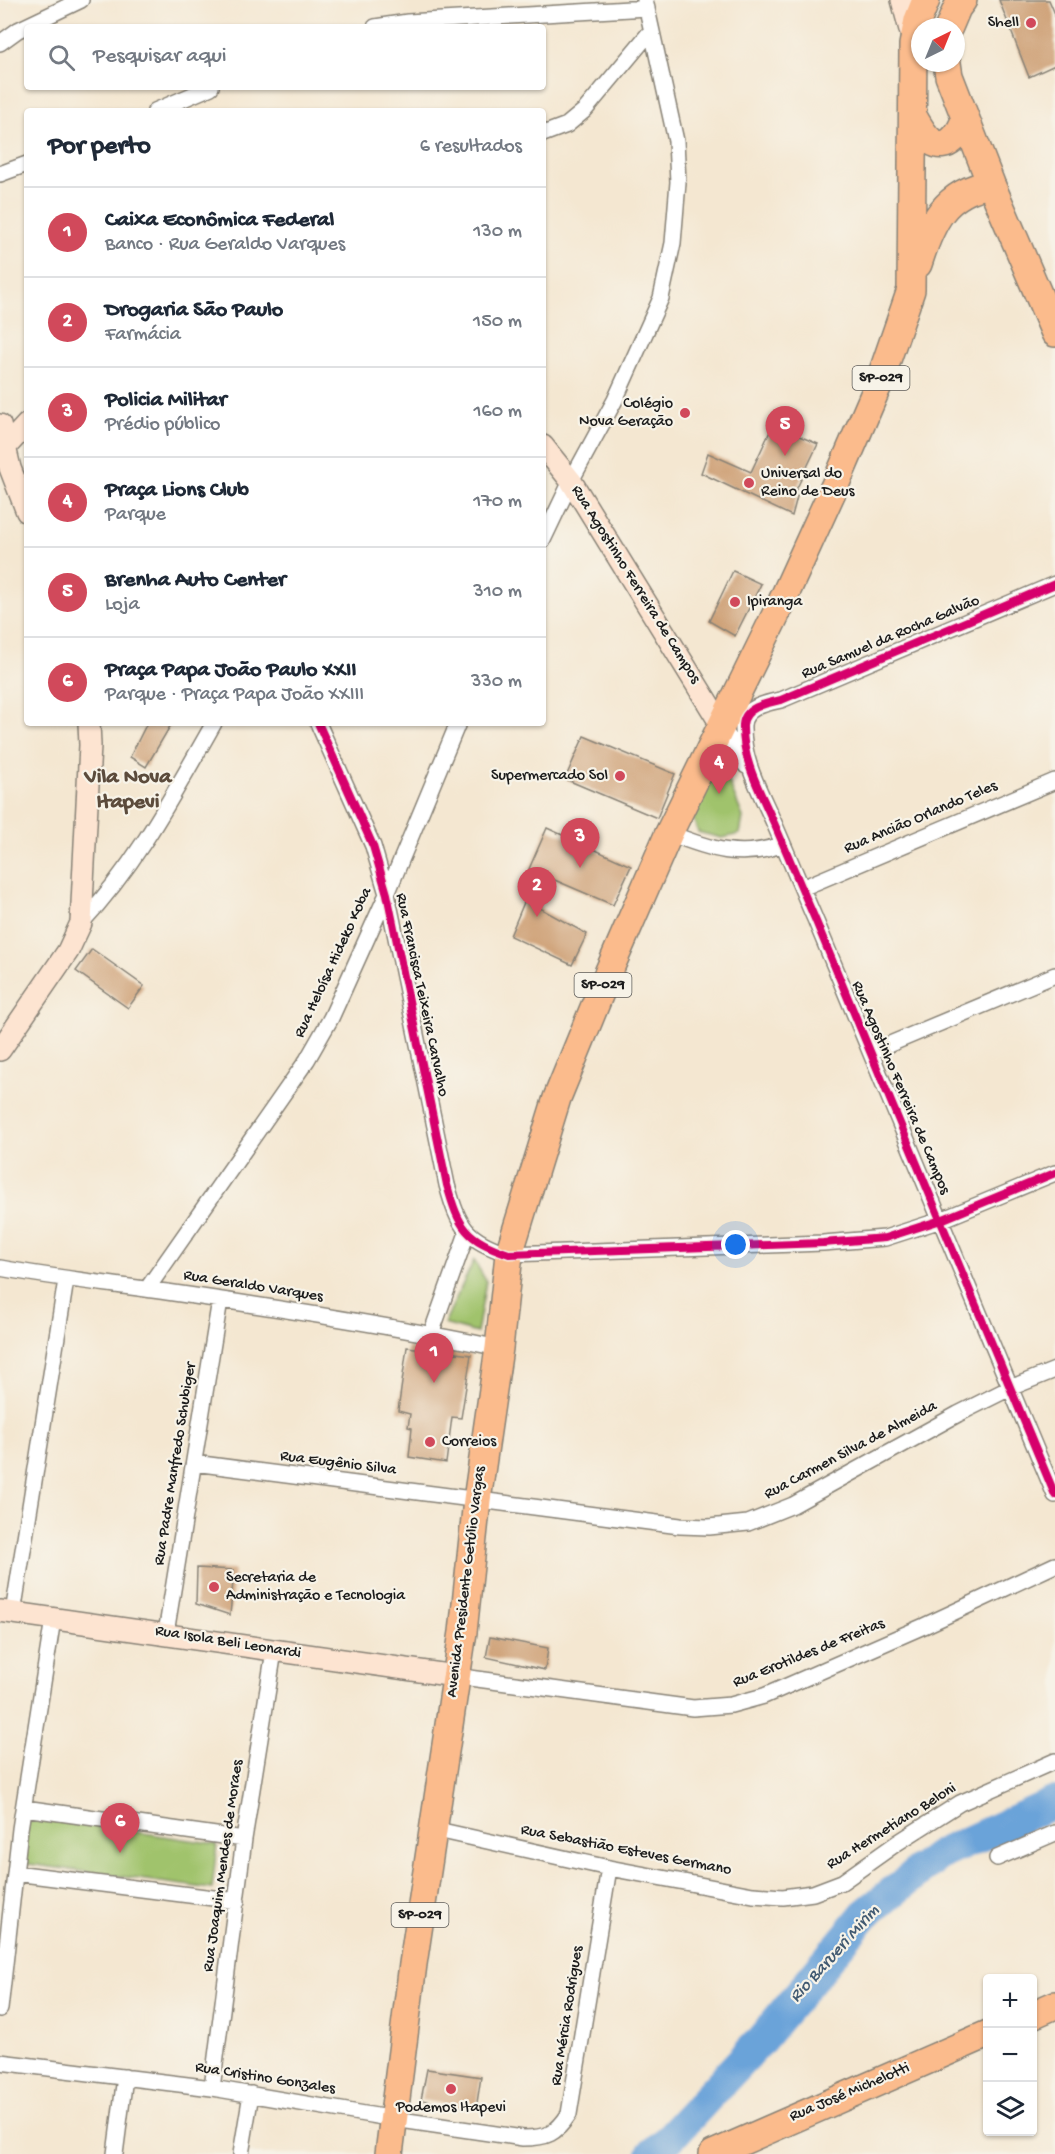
<!DOCTYPE html>
<html lang="pt">
<meta charset="utf-8">
<style>
body{margin:0;font-family:"Gochi Hand",sans-serif;background:#f6f6f7;color:#1f2937}
.controls{position:absolute;right:18px;bottom:18px;display:grid;overflow:hidden;border-radius:6px;box-shadow:0 2px 4px #0004}
.controls button{width:54px;height:54px;display:grid;place-items:center;padding:0;border:0;border-bottom:2px solid #e0e1e3;background:#fff;color:#1f2937;font:30px sans-serif}
.compass{position:absolute;left:911px;top:18px;width:54px;height:54px;border-radius:50%;background:#fff;box-shadow:0 2px 4px #0004;rotate:43deg}
.you{position:absolute;left:736px;top:1245px;width:21px;height:21px;margin:-15px;border:4px solid #fff;border-radius:50%;background:#1a73e8;box-shadow:0 0 0 9px #1a73e833}
.badge{display:grid;place-items:center;width:39px;height:39px;border-radius:50%;background:#d1495b;color:#fff;font-size:20px;font-weight:700}
.pin{position:absolute;translate:-50% -50px;filter:drop-shadow(0 2px 3px #0008)}
.pin::after{content:'';position:absolute;top:32px;width:21px;height:18px;background:inherit;clip-path:polygon(0 0,100% 0,50% 100%)}
.list{margin:0;padding:0;list-style:none}
h2{display:flex;justify-content:space-between;align-items:center;height:78px;margin:0;padding:0 24px;font-size:26px}
h2 small{font-size:20px;font-weight:400;color:#747a83}
.list li{display:grid;grid-template-columns:39px 1fr auto;gap:18px;align-items:center;box-sizing:border-box;height:90px;padding:0 24px;border-top:2px solid #e0e1e3}
.list b{display:block;font-size:22px;white-space:nowrap}
.list p{margin:0;font-size:20px;white-space:nowrap;color:#747a83}
.list em{font-size:20px;font-style:normal;color:#747a83}
.icon{flex:none;width:33px;height:33px;fill:none;stroke:currentColor;stroke-width:2;stroke-linecap:round;stroke-linejoin:round}
.map{position:relative;flex:none;width:1055px;height:2154px;overflow:hidden}
.search{position:absolute;background:#fff;box-shadow:0 2px 4px #0004;left:24px;top:24px;width:522px;height:66px;display:flex;align-items:center;gap:15px;box-sizing:border-box;padding:0 21px;border-radius:6px;color:#747a83;font-size:22px}
.panel{position:absolute;background:#fff;box-shadow:0 2px 4px #0004;left:24px;top:108px;width:522px;height:618px;border-radius:6px}
.map>svg:first-child{display:block}
.green{fill:#a0c36c;stroke:#5e7044;stroke-width:1.5}
.lines{fill:none;stroke-linecap:round;stroke-linejoin:round}
.river{stroke:#6ba3d9;stroke-width:32}
.building{fill:#cfa278}
.street-casing{stroke:#888276;stroke-width:18}
.secondary-casing{stroke:#888276;stroke-width:24}
.highway-casing{stroke:#888276;stroke-width:30}
.street{stroke:#fff;stroke-width:15}
.secondary{stroke:#fde4d1;stroke-width:21}
.highway{stroke:#fbbb8c;stroke-width:27}
.cycleway-casing{stroke:#f7f3e8;stroke-width:11}
.cycleway{stroke:#d6006c;stroke-width:8}
.poi-dot{fill:#d1495b;stroke:#f7f3e8;stroke-width:2}
.labels{text-anchor:middle;dominant-baseline:central;stroke-width:4.5;stroke-linejoin:round;paint-order:stroke}
.shield{fill:#f7f3e8;stroke:#5e5c59;stroke-width:1.5}
.shield-label{font-size:15px;font-weight:bold;fill:#1c1c1c}
.poi-label{font-size:16px;fill:#1c1c1c;stroke:#f7f3e8;text-anchor:start}
.street-label{font-size:16px;fill:#1c1c1c;stroke:#f7f3e8}
.water-label{font-size:18px;font-style:italic;fill:#405971;stroke:#f7f3e8}
.district-label{font-size:22px;font-weight:bold;fill:#5b4b3c;stroke:#f7f3e8}
</style>
<div class="map">
<svg width="1055" height="2154" viewBox="0 0 1055 2154">
<rect width="100%" height="100%" fill="#f7f3e8"/>
<filter id="ink" filterUnits="userSpaceOnUse"><feTurbulence type="fractalNoise" baseFrequency=".0167" numOctaves="2"/><feDisplacementMap in="SourceGraphic" scale="12" xChannelSelector="R" yChannelSelector="G"/><feConvolveMatrix kernelMatrix="1 2 1 2 8 2 1 2 1" color-interpolation-filters="sRGB"/></filter>
<filter id="wash" filterUnits="userSpaceOnUse"><feTurbulence type="fractalNoise" baseFrequency=".008" numOctaves="4" result="noise"/><feDisplacementMap in="SourceGraphic" scale="24" xChannelSelector="R" yChannelSelector="G"/><feGaussianBlur stdDeviation="1.35" result="paint"/><feColorMatrix in="noise" values="0 0 0 0 0 0 0 0 0 0 0 0 0 0 0 0 0 1.4 0 .05"/><feComposite in="paint" operator="in"/></filter>
<g filter="url(#wash)">
<rect width="100%" height="100%" fill="#f4e7d1"/>
<!-- green -->
<path class="green" d="M714,770h10l19,47 -3,17 -18,4 -24,-6 -5,-13z
M474,1260l12,21 -9,52 -33,-9z
M28,1816l189,28 -5,45 -190,-26z"/>
<g class="lines">
<!-- river -->
<path class="river" d="M652,2154l13,-11 95,-102 105,-127 74,-59 116,-53"/>
</g>
<g id="blocks">
<!-- building -->
<path class="building" d="M999,0h50l6,14v51l-26,12z
M773,425l45,19 -23,48 3,1 -6,23 -91,-43 7,-20 43,19z
M733,571l28,13 -26,52 -26,-15z
M147,723h25l-26,44 -16,-10z
M584,736l91,38 -18,44 -92,-39z
M547,828l84,38 -18,39 -84,-36z
M525,900l62,34 -15,31 -62,-29z
M92,949l52,37 -16,22 -52,-37z
M407,1347l64,8 -10,63 -9,-1 -6,46 -37,-6 3,-29 -4,-1 2,-13 -12,-3z
M197,1568l37,2 -4,45 -34,-11z
M490,1637l58,11 -3,22 -59,-13z
M427,2069l54,8 -5,32 -55,-9z"/>
</g>
</g>
<g filter="url(#ink)">
<use href="#blocks" fill-opacity="0" stroke="#888276" stroke-width="1.5"/>
<g class="lines">
<defs>
<path id="street" d="M375,27l33,-5 239,-14
M0,43l18,-13 63,-30
M155,111l56,-24
M543,134l24,-9 18,-15 66,-79
M0,174l27,-10
M543,540l28,-59 44,-81 46,-102 12,-55 5,-61 -2,-41 -31,-141
M1055,584l-274,116c-14,3 -37,7 -38,25 -1,36 17,66 31,98 14,32 27,64 41,96 80,192 159,384 240,576
M318,723l55,123 14,48 60,291c12,43 19,55 62,69l314,-11 62,-5 56,-18 114,-47
M722,726l24,40
M669,833c40,16 73,27 114,11
M802,888l253,-107
M81,923c56,-59 93,-130 133,-200
M871,1052l184,-77
M0,1268c55,10 111,16 167,24 111,16 222,33 332,56
M147,1289l160,-229 24,-42 56,-124 71,-171
M431,1334l36,-101
M194,1463l486,63 29,1 39,-4 45,-18 165,-91 52,-26 45,-18
M13,1613l53,-333
M166,1633l54,-333
M455,1676l238,32 38,-3 33,-9 160,-70 131,-61
M24,1808l220,31
M433,1829l176,39 144,27 30,2 30,-4 29,-11 55,-39 63,-40 95,-42
M997,1858l58,-25
M15,1873l222,28
M0,2009l20,-180 33,-210
M0,2062l212,26 182,31 129,19c24,0 33,-4 46,-24l40,-246
M212,2088l32,-249 30,-188
M115,2154l10,-77
M241,2154l10,-60"/>
<path id="secondary" d="M902,0l11,41
M0,425l10,43 17,44
M543,446l28,35 151,245
M4,449l23,-25
M0,1050l68,-99 13,-28 9,-178 -1,-22
M0,1611l455,65"/>
<path id="highway" d="M949,27l8,-19 6,-8
M947,63l2,13 42,108 64,149
M914,118c5,8 10,18 17,23 17,12 30,-9 34,-22
M918,264c13,-41 26,-72 73,-80
M1032,2015l23,-10
M389,2154l24,-190 50,-332 14,-132 22,-152 10,-94 48,-156 52,-127 60,-138 110,-225 57,-125 43,-100 32,-93 2,-245 5,-25 8,-20
M713,2154l275,-120"/>
</defs>
<!-- street casing -->
<use href="#street" class="street-casing"/>
<!-- secondary casing -->
<use href="#secondary" class="secondary-casing"/>
<!-- highway casing -->
<use href="#highway" class="highway-casing"/>
<!-- street -->
<use href="#street" class="street"/>
<!-- secondary -->
<use href="#secondary" class="secondary"/>
<!-- highway -->
<use href="#highway" class="highway"/>
<defs>
<path id="cycleway" d="M1055,584l-274,116c-14,3 -37,7 -38,25 -1,36 17,66 31,98 14,32 27,64 41,96 80,192 159,384 240,576
M318,723l55,123 14,48 60,291c12,43 19,55 62,69l314,-11 62,-5 56,-18 114,-47"/>
</defs>
<!-- cycleway casing -->
<use href="#cycleway" class="cycleway-casing"/>
<!-- cycleway -->
<use href="#cycleway" class="cycleway"/>
</g>
</g>
<!-- markers -->
<g class="poi-dot">
<circle cx="1031" cy="23" r="6"/>
<circle cx="685" cy="413" r="6"/>
<circle cx="749" cy="483" r="6"/>
<circle cx="735" cy="602" r="6"/>
<circle cx="620" cy="776" r="6"/>
<circle cx="430" cy="1442" r="6"/>
<circle cx="214" cy="1587" r="6"/>
<circle cx="451" cy="2089" r="6"/>
</g>
<g class="labels">
<!-- shield labels -->
<g class="shield">
<rect x="852.5" y="366" width="57" height="24" rx="4.5"/>
<rect x="574.5" y="973" width="57" height="24" rx="4.5"/>
<rect x="391.5" y="1903" width="57" height="24" rx="4.5"/>
</g>
<g class="shield-label">
<text x="881" y="378">SP-029</text>
<text x="603" y="985">SP-029</text>
<text x="420" y="1915">SP-029</text>
</g>
<!-- poi labels -->
<g class="poi-label">
<text x="1019" y="23" text-anchor="end">Shell</text>
<text x="673" y="404" text-anchor="end">Colégio<tspan x="673" dy="18">Nova Geração</tspan></text>
<text x="761" y="474">Universal do<tspan x="761" dy="18">Reino de Deus</tspan></text>
<text x="747" y="602">Ipiranga</text>
<text x="608" y="776" text-anchor="end">Supermercado Sol</text>
<text x="442" y="1442">Correios</text>
<text x="226" y="1578">Secretaria de<tspan x="226" dy="18">Administração e Tecnologia</tspan></text>
<text x="451" y="2108" text-anchor="middle">Podemos Itapevi</text>
</g>
<!-- street labels -->
<g class="street-label">
<text transform="translate(635 585) rotate(58)">Rua Agostinho Ferreira de Campos</text>
<text transform="translate(891 638) rotate(-23)">Rua Samuel da Rocha Galvão</text>
<text transform="translate(921 818) rotate(-23)">Rua Ancião Orlando Teles</text>
<text transform="translate(334 963) rotate(-65)">Rua Heloísa Hideko Koba</text>
<text transform="translate(421 995) rotate(78)">Rua Francisca Teixeira Carvalho</text>
<text transform="translate(900 1088) rotate(67)">Rua Agostinho Ferreira de Campos</text>
<text transform="translate(253 1287) rotate(9)">Rua Geraldo Varques</text>
<text transform="translate(851 1451) rotate(-28)">Rua Carmen Silva de Almeida</text>
<text transform="translate(176 1464) rotate(-81)">Rua Padre Manfredo Schubiger</text>
<text transform="translate(338 1464) rotate(7)">Rua Eugênio Silva</text>
<text transform="translate(467 1582) rotate(-83)">Avenida Presidente Getúlio Vargas</text>
<text transform="translate(228 1643) rotate(9)">Rua Isola Beli Leonardi</text>
<text transform="translate(809 1654) rotate(-22)">Rua Erotildes de Freitas</text>
<text transform="translate(892 1827) rotate(-32)">Rua Hermetiano Beloni</text>
<text transform="translate(626 1851) rotate(11)">Rua Sebastião Esteves Germano</text>
<text transform="translate(224 1866) rotate(-82)">Rua Joaquim Mendes de Moraes</text>
<text transform="translate(568 2016) rotate(-81)">Rua Mércia Rodrigues</text>
<text transform="translate(265 2079) rotate(9)">Rua Cristino Gonzales</text>
<text transform="translate(850 2093) rotate(-23)">Rua José Michelotti</text>
</g>
<!-- water labels -->
<g class="water-label">
<text transform="translate(835 1954) rotate(-48)">Rio Barueri Mirim</text>
</g>
<!-- district labels -->
<g class="district-label">
<text x="128" y="778">Vila Nova<tspan x="128" dy="25">Itapevi</tspan></text>
</g>
</g>
</svg>
<div class="controls">
<button>+</button>
<button>−</button>
<button><svg class="icon" aria-label="layers" viewBox="0 0 24 24"><path d="M12 4l9 5-9 5-9-5zM3 14l9 5 9-5"/></svg></button>
</div>
<svg class="compass" viewBox="-18 -18 36 36"><path d="M0-13l5 13h-10z" fill="#e53935"/><path d="M0 13l5-13h-10z" fill="#747a83"/></svg>
<div class="you"></div>
<div class="pin badge" style="left:434px;top:1383px">1</div>
<div class="pin badge" style="left:537px;top:917px">2</div>
<div class="pin badge" style="left:580px;top:868px">3</div>
<div class="pin badge" style="left:719px;top:794px">4</div>
<div class="pin badge" style="left:785px;top:456px">5</div>
<div class="pin badge" style="left:120px;top:1853px">6</div>
<div class="search"><svg class="icon" aria-label="search" viewBox="0 0 24 24"><circle cx="10" cy="10" r="6"/><path d="M15 15l6 6"/></svg>Pesquisar aqui</div>
<section class="panel">
<h2>Por perto<small>6 resultados</small></h2>
<ul class="list">
<li><span class="badge">1</span><div><b>Caixa Econômica Federal</b><p>Banco · Rua Geraldo Varques</p></div><em>130 m</em></li>
<li><span class="badge">2</span><div><b>Drogaria São Paulo</b><p>Farmácia</p></div><em>150 m</em></li>
<li><span class="badge">3</span><div><b>Policia Militar</b><p>Prédio público</p></div><em>160 m</em></li>
<li><span class="badge">4</span><div><b>Praça Lions Club</b><p>Parque</p></div><em>170 m</em></li>
<li><span class="badge">5</span><div><b>Brenha Auto Center</b><p>Loja</p></div><em>310 m</em></li>
<li><span class="badge">6</span><div><b>Praça Papa João Paulo XXII</b><p>Parque · Praça Papa João XXIII</p></div><em>330 m</em></li>
</ul>
</section>
</div>
